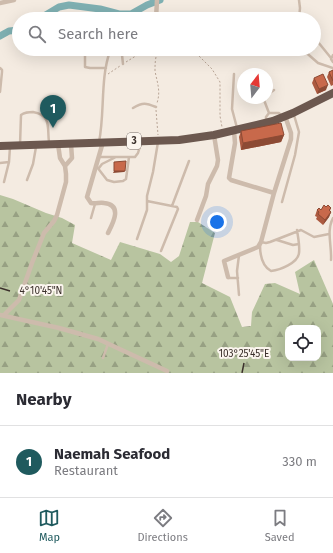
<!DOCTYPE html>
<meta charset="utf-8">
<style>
body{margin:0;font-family:"Fira Sans",sans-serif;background:#f7f7f7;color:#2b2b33}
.controls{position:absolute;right:12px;bottom:12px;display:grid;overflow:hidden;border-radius:8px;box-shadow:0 4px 16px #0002}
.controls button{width:36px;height:36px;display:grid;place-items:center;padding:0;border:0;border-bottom:1px solid #e1e1e2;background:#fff;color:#2b2b33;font:20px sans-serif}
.compass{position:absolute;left:237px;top:68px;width:36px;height:36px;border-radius:50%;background:#fff;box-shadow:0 4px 16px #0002;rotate:16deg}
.you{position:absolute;left:217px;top:222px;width:14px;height:14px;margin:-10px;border:3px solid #fff;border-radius:50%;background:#1a73e8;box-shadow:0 0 0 6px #1a73e833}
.badge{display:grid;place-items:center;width:26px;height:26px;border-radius:50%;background:#1f5a5e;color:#fff;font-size:13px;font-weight:700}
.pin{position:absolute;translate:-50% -33px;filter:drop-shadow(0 1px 2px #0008)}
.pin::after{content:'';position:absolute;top:21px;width:14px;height:12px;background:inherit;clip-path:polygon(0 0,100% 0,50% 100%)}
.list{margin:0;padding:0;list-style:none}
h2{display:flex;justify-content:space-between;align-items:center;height:52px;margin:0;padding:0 16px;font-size:17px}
h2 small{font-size:13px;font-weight:400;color:#7c7c81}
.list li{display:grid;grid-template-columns:26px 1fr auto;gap:12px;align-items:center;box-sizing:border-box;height:72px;padding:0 16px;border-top:1px solid #e1e1e2}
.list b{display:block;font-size:15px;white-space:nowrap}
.list p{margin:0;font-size:13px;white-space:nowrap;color:#7c7c81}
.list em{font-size:13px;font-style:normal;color:#7c7c81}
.icon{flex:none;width:22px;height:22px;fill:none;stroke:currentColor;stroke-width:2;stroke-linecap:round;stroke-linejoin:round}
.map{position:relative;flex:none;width:333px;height:373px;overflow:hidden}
.search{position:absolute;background:#fff;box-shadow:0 4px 16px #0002;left:12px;right:12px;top:12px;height:44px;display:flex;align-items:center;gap:10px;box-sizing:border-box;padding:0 14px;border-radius:22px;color:#7c7c81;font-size:15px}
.sheet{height:124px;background:#fff}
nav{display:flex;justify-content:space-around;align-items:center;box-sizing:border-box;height:56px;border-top:1px solid #e1e1e2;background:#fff;font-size:11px;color:#7c7c81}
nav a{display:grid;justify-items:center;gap:2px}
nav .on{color:#1f5a5e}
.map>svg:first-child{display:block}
.forest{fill:url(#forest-firs);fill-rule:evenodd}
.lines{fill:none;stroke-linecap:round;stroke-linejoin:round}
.river{stroke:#7fb0b2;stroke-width:7}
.path{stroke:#b9a596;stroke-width:1;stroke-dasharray:2 2;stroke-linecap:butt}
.service{stroke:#cdbbac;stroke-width:2.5}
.minor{stroke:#cdbbac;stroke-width:4.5}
.trunk{stroke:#6c584f;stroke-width:8}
.wall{fill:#ac5a40}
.shaded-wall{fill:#8c4a34}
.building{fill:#c8694b;stroke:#8c4a34}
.ticks{fill:none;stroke:#3b302b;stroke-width:1.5}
.labels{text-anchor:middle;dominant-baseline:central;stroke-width:4;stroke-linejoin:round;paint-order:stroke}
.shield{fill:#fbf5ee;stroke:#756b66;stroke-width:1}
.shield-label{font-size:10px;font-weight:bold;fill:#3b302b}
.ticks-label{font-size:10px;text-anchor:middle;fill:#3b302b;stroke:#fbf5ee;stroke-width:4;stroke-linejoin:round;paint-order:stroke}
</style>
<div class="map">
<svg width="333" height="373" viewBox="0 0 333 373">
<defs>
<pattern id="forest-firs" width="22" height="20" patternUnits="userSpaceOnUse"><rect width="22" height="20" fill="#b8c4a0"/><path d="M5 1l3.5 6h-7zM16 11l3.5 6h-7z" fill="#97a083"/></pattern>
</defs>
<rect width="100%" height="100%" fill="#f4ebe1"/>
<!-- forest -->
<path class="forest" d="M0,195l13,4 33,14 16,5 13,7 -3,18 39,17 9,-18 40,12 11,8 8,-6 11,-34h8l17,11 -13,50 28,14 12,30 9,-1 1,-14 13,-28 10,-1 25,11 -5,-22 19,-12 19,44v69h-333zM288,328h30v30h-30z"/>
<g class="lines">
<!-- river -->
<path class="river" d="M39,19l20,-12 10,-2 31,4 19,5h12l16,-9 13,-5
M0,36l9,-5 10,-1"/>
<!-- path -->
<path class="path" d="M160,53h33l5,2 14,14 8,13v34l2,11
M156,57c-1,5 -1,9 -1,14 2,11 6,20 2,32
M126,62l13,-8 14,-1
M108,74l12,-8
M156,110l2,25"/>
<!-- service -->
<path class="service" d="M299,0l1,8 -1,11
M314,37l17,21
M85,49v18l5,1h16
M302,49l16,14 15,5
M333,55l-2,4 2,3
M0,68l2,2v2l-2,20
M234,74l-2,35 5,19
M267,95l7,-5
M264,98v2l5,13h10l3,4
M133,108c10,-6 13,-5 23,-1
M266,122v-5l3,-4
M99,142c6,-29 1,-63 11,-91l12,4 1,9
M20,145l1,-30c4,-3 7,-3 12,-3 19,3 14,17 16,30
M99,157h36l3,-4 3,-10
M0,163l9,-1 1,-15
M97,167l10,13 7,2 9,-1 3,-2 3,-22
M99,168l3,-4 14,-7
M27,180l6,-16 3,-17
M4,182l5,-20
M147,201l30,6 1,2 -17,42
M282,202l13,-47 4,-23 -5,-17
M172,206l17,-45
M91,218l4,-14
M137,239l10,-29v-14l6,-24 5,-30
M277,240l16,5 6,-1
M261,242l5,1 4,-1 31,-12 13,7 15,-3
M260,245c0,10 2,21 11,26 9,-1 27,-8 28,-18 1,-7 -1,-16 -2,-23
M239,255l-2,16 2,24
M331,260c1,-14 -5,-29 2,-42
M228,278h10
M103,358l5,-14"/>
<!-- minor -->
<path class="minor" d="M0,3l14,-3
M156,19l1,-19
M156,53v-4
M234,131l1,12 -6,35 2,2 43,13
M103,142l-16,55 4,6c5,1 9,-1 13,0 19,2 9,20 4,30
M65,166l7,-8 -1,-14
M197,220l9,-24 2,-12 9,-18 1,-6 -4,-25
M228,277l-4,-16 34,-14 3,-5 13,-49 17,-54v-6l-6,-17
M0,315l59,13 39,11 69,32
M4,315l15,-15 13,-37 12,-30 10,-12 3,-6 9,-33v-8l-1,-8 -5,-8 -2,-14"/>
<!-- trunk -->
<path class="trunk" d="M0,146l179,-6 35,-5 59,-14 20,-8 40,-20"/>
</g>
<!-- wall -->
<path class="wall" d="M333,70v15l-2,1 -4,-9 2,-5z
M314,78l12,12 -9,4 -5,-11z
M241,131l43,4 -3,7 -40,8 -2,-13z
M326,207l5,1 -1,3 1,1 -2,5 -6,8 -7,-6 1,-2 -2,-1 2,-6h4z"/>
<!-- shaded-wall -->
<path class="shaded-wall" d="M328,85l-2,5 -9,4 2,-5z
M284,135l-3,7 -40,8 2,-7z
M114,171h11l-1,1 -11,1z
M331,212l-2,5 -6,8 2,-5z"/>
<!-- building -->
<path class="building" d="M333,70v11l-4,-9z
M323,74l5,11 -9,4 -5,-11z
M281,123l3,12 -41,8 -2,-12z
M126,161l-1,10h-11v-9z
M324,205l2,2 2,-2 3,3 -2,2 2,2 -6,8 -7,-6 1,-2 -2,-2 2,-2 2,2z"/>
<!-- ticks -->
<path class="ticks" d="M0,288l10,3M242,373l2,-10"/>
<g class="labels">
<!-- shield labels -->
<rect class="shield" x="127" y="133" width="14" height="16" rx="3"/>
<g class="shield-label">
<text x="134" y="141">3</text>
</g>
</g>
<g class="ticks-label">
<text x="41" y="294">4°10'45"N</text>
<text x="244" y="357">103°25'45"E</text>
</g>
</svg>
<div class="controls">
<button><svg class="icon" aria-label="locate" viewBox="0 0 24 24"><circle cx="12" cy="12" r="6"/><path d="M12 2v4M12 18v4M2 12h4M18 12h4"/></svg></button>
</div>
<svg class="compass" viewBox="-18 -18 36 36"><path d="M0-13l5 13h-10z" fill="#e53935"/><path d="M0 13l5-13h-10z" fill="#7c7c81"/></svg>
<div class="you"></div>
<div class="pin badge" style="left:53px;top:128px">1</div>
<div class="search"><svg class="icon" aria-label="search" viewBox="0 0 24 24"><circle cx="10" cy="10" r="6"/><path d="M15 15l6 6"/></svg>Search here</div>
</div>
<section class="sheet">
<h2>Nearby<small></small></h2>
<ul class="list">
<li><span class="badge">1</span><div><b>Naemah Seafood</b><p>Restaurant</p></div><em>330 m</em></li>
</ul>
</section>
<nav>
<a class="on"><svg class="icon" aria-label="map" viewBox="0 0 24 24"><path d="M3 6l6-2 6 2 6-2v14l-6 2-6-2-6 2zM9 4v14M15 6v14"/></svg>Map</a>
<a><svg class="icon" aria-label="directions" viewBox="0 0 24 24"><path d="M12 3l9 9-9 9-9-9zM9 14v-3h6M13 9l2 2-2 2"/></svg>Directions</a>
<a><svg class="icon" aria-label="saved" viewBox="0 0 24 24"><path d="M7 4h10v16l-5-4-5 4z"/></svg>Saved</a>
</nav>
